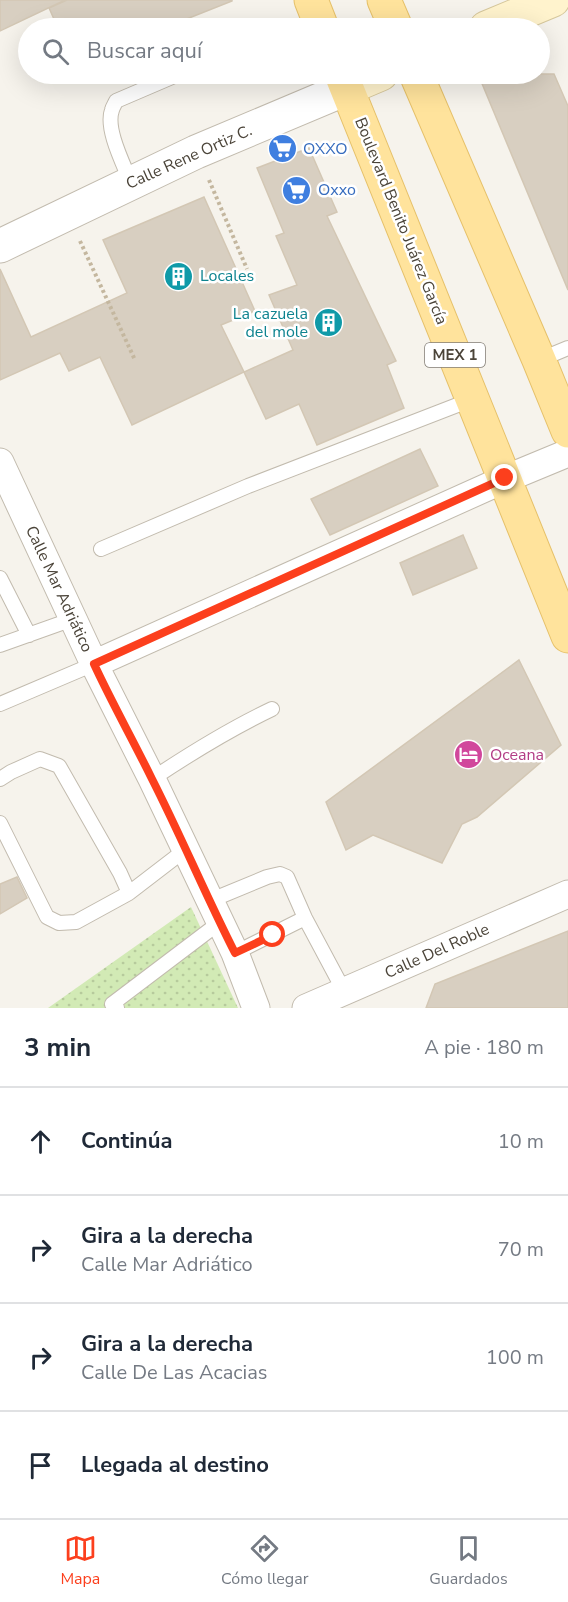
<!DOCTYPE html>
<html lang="es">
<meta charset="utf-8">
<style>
body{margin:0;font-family:"Nunito Sans",sans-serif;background:#f2f2f3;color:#1f2937}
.stop{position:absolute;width:18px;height:18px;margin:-14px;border:4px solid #fc3f1d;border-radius:50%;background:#fff}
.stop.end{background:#fc3f1d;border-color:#fff;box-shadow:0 2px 6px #0008}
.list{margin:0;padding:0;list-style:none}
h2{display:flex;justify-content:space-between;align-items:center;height:78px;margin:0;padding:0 24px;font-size:26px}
h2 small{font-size:20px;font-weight:400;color:#747a83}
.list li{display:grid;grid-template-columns:39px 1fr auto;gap:18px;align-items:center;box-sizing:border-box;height:108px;padding:0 24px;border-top:2px solid #e0e1e3}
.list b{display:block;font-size:22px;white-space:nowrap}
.list p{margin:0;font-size:20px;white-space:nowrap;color:#747a83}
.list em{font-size:20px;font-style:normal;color:#747a83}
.icon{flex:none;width:33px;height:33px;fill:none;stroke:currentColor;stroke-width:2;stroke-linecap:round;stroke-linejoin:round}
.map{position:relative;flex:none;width:568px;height:1008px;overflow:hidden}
.search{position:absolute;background:#fff;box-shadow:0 6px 24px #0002;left:18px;right:18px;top:18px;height:66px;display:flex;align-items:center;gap:15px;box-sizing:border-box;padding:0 21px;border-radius:33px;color:#747a83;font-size:22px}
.sheet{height:510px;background:#fff}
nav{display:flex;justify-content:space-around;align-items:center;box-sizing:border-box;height:84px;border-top:2px solid #e0e1e3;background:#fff;font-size:16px;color:#747a83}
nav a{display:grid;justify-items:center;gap:3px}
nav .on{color:#fc3f1d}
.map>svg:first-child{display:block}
.grass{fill:url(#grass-dots)}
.building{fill:#d8cfc1;stroke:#d3c7b4;stroke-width:1.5}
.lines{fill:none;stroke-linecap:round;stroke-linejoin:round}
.service-casing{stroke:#c2bbae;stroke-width:16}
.minor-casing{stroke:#c2bbae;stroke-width:29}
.tertiary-casing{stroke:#c2bbae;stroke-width:35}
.secondary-casing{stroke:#d6c79b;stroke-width:35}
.primary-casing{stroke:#e6c16a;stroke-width:35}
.path{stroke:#c4b79f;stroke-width:4;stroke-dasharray:3 3;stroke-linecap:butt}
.service{stroke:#fff;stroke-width:14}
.minor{stroke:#fff;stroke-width:27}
.tertiary{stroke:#fff;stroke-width:33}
.secondary{stroke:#fff3cd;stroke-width:33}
.primary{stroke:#ffe39c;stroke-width:33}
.route{stroke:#fc3f1d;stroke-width:8}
.labels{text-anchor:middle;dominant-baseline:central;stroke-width:5;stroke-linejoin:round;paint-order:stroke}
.shield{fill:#fff;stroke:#817c74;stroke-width:1.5}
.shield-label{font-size:15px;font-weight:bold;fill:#4b4439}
.shop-label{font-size:16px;fill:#366cbe;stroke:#fff;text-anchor:start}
.street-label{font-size:16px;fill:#4b4439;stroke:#fff}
.culture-label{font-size:16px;fill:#0d838f;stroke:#fff;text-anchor:start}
.hotel-label{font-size:16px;fill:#b23c85;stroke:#fff;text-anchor:start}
</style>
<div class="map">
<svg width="568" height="1008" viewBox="0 0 568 1008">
<defs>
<pattern id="grass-dots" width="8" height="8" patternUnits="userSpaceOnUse" patternTransform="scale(1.5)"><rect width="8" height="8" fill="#d2eab5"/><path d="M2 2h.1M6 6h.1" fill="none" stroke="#b6ca9c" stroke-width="1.8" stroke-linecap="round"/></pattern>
</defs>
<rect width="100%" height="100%" fill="#f6f3ec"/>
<!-- grass -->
<path class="grass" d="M191,907l47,101h-190z"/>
<!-- building -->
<path class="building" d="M0,0h65l-65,31z
M67,0h165v1l-68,27h-106l-9,-20z
M478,74h76l14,32v184z
M309,148l28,64 -10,4 69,145 -9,4 17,43 -87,37 -18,-41 -33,15 -22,-47 49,-22 -24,-55 28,-10 -21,-49 8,-3 -27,-65z
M204,197l51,114 -34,14 23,47 -112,53 -32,-68 -31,14 -9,-18 -60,27v-111l31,68 96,-44 -24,-53z
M420,449l18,37 -108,49 -19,-36z
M463,535l14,33 -64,27 -13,-32z
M519,660l42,85 -84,72 -15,7 -20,39 -69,-28 -27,15 -20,-48z
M17,877l10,21 -27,16v-30z
M568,931v77h-142l9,-24z"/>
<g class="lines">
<defs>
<path id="service" d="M131,183c-7,-18 -26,-54 -19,-73 1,-4 3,-6 4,-9l63,-27
M539,360l29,-12
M101,549l147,-63 225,-87
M0,578l29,57
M0,645l73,-26
M0,704l94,-40
M0,779l11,-7 29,-13 19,7 61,107 9,20
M152,779c39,-26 78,-50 120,-70
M0,823l47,94 12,6 17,-1 53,-29 56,-43
M209,901l58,-24 13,-3 7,3 18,41 39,73
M235,953l70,-35
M117,1008l-5,-4 107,-81"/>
<path id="minor" d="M0,462l94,202 58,115 83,174 21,55
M94,664l411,-185 63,-26
M306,1008l262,-114"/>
<path id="tertiary" d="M0,246l196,-94 152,-64"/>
<path id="secondary" d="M486,28l67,-28
M348,88l33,-14"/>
<path id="primary" d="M311,0l11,28
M384,0l12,28
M341,74l227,562
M416,74l123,286 29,71"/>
</defs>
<!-- service casing -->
<use href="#service" class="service-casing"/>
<!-- minor casing -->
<use href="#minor" class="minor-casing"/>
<!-- tertiary casing -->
<use href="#tertiary" class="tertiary-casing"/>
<!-- secondary casing -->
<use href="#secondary" class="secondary-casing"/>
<!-- primary casing -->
<use href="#primary" class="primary-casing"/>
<!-- path -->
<path class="path" d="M209,180l38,89
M80,241l55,119"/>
<!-- service -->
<use href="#service" class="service"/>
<!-- minor -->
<use href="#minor" class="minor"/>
<!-- tertiary -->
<use href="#tertiary" class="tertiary"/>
<!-- secondary -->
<use href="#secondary" class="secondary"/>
<!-- primary -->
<use href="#primary" class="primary"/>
</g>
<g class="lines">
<!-- route -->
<path class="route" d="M273,935l-38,18c-29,-57 -54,-117 -83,-174 -19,-39 -40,-76 -58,-115l411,-186"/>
</g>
<!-- icons -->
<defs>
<symbol id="supermarket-disc" viewBox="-11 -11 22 22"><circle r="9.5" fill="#3f7fe0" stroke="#fff"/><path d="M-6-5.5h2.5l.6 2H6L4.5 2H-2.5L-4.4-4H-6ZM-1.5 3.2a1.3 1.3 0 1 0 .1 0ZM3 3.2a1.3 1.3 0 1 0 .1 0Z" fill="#fff"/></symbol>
<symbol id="building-disc" viewBox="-11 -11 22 22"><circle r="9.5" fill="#0f9aa8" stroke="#fff"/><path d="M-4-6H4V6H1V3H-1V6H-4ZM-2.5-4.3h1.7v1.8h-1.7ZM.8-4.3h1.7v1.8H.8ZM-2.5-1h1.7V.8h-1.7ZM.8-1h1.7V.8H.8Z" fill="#fff"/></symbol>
<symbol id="hotel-disc" viewBox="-11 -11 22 22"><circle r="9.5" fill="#d1479c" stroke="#fff"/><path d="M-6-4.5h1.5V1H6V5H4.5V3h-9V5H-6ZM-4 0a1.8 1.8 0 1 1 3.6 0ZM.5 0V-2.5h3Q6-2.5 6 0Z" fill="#fff"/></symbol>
</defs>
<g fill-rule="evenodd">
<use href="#supermarket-disc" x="266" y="132" width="33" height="33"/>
<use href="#supermarket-disc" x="280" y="174" width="33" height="33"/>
<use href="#building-disc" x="162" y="260" width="33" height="33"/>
<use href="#building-disc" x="312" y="306" width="33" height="33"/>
<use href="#hotel-disc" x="452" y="738" width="33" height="33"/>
</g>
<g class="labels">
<!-- shield labels -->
<rect class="shield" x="425" y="343" width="60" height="24" rx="4.5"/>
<g class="shield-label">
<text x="455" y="355">MEX 1</text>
</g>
<!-- shop labels -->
<g class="shop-label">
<text x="303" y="149">OXXO</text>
<text x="318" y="190">Oxxo</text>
</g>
<!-- street labels -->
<g class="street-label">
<text transform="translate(189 157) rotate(-24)">Calle Rene Ortiz C.</text>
<text transform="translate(401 221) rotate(68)">Boulevard Benito Juárez García</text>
<text transform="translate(59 589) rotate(65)">Calle Mar Adriático</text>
<text transform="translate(437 951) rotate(-24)">Calle Del Roble</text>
</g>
<!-- culture labels -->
<g class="culture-label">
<text x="200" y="276">Locales</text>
<text x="308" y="314" text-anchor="end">La cazuela<tspan x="308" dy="18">del mole</tspan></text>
</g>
<!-- hotel labels -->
<g class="hotel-label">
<text x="490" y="755">Oceana</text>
</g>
</g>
</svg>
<div class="stop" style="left:273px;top:935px"></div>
<div class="stop end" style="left:505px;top:478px"></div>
<div class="search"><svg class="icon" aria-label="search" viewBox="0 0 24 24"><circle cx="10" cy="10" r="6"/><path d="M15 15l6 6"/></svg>Buscar aquí</div>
</div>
<section class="sheet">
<h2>3 min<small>A pie · 180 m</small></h2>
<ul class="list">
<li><svg class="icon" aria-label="ahead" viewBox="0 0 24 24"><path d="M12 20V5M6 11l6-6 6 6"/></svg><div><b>Continúa</b></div><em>10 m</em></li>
<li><svg class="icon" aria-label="right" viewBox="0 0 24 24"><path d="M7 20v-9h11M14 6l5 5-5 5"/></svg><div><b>Gira a la derecha</b><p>Calle Mar Adriático</p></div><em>70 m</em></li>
<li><svg class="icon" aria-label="right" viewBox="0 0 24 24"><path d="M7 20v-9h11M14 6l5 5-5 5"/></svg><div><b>Gira a la derecha</b><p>Calle De Las Acacias</p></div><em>100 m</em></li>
<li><svg class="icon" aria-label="arrive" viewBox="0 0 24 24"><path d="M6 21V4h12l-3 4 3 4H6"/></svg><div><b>Llegada al destino</b></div></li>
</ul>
</section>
<nav>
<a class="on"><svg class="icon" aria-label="map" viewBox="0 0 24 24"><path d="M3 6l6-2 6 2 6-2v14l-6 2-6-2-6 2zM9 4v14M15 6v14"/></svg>Mapa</a>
<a><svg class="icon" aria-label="directions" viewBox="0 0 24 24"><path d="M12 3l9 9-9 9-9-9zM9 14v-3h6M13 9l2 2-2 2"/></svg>Cómo llegar</a>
<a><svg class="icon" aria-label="saved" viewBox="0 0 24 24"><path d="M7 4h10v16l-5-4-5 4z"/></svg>Guardados</a>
</nav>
